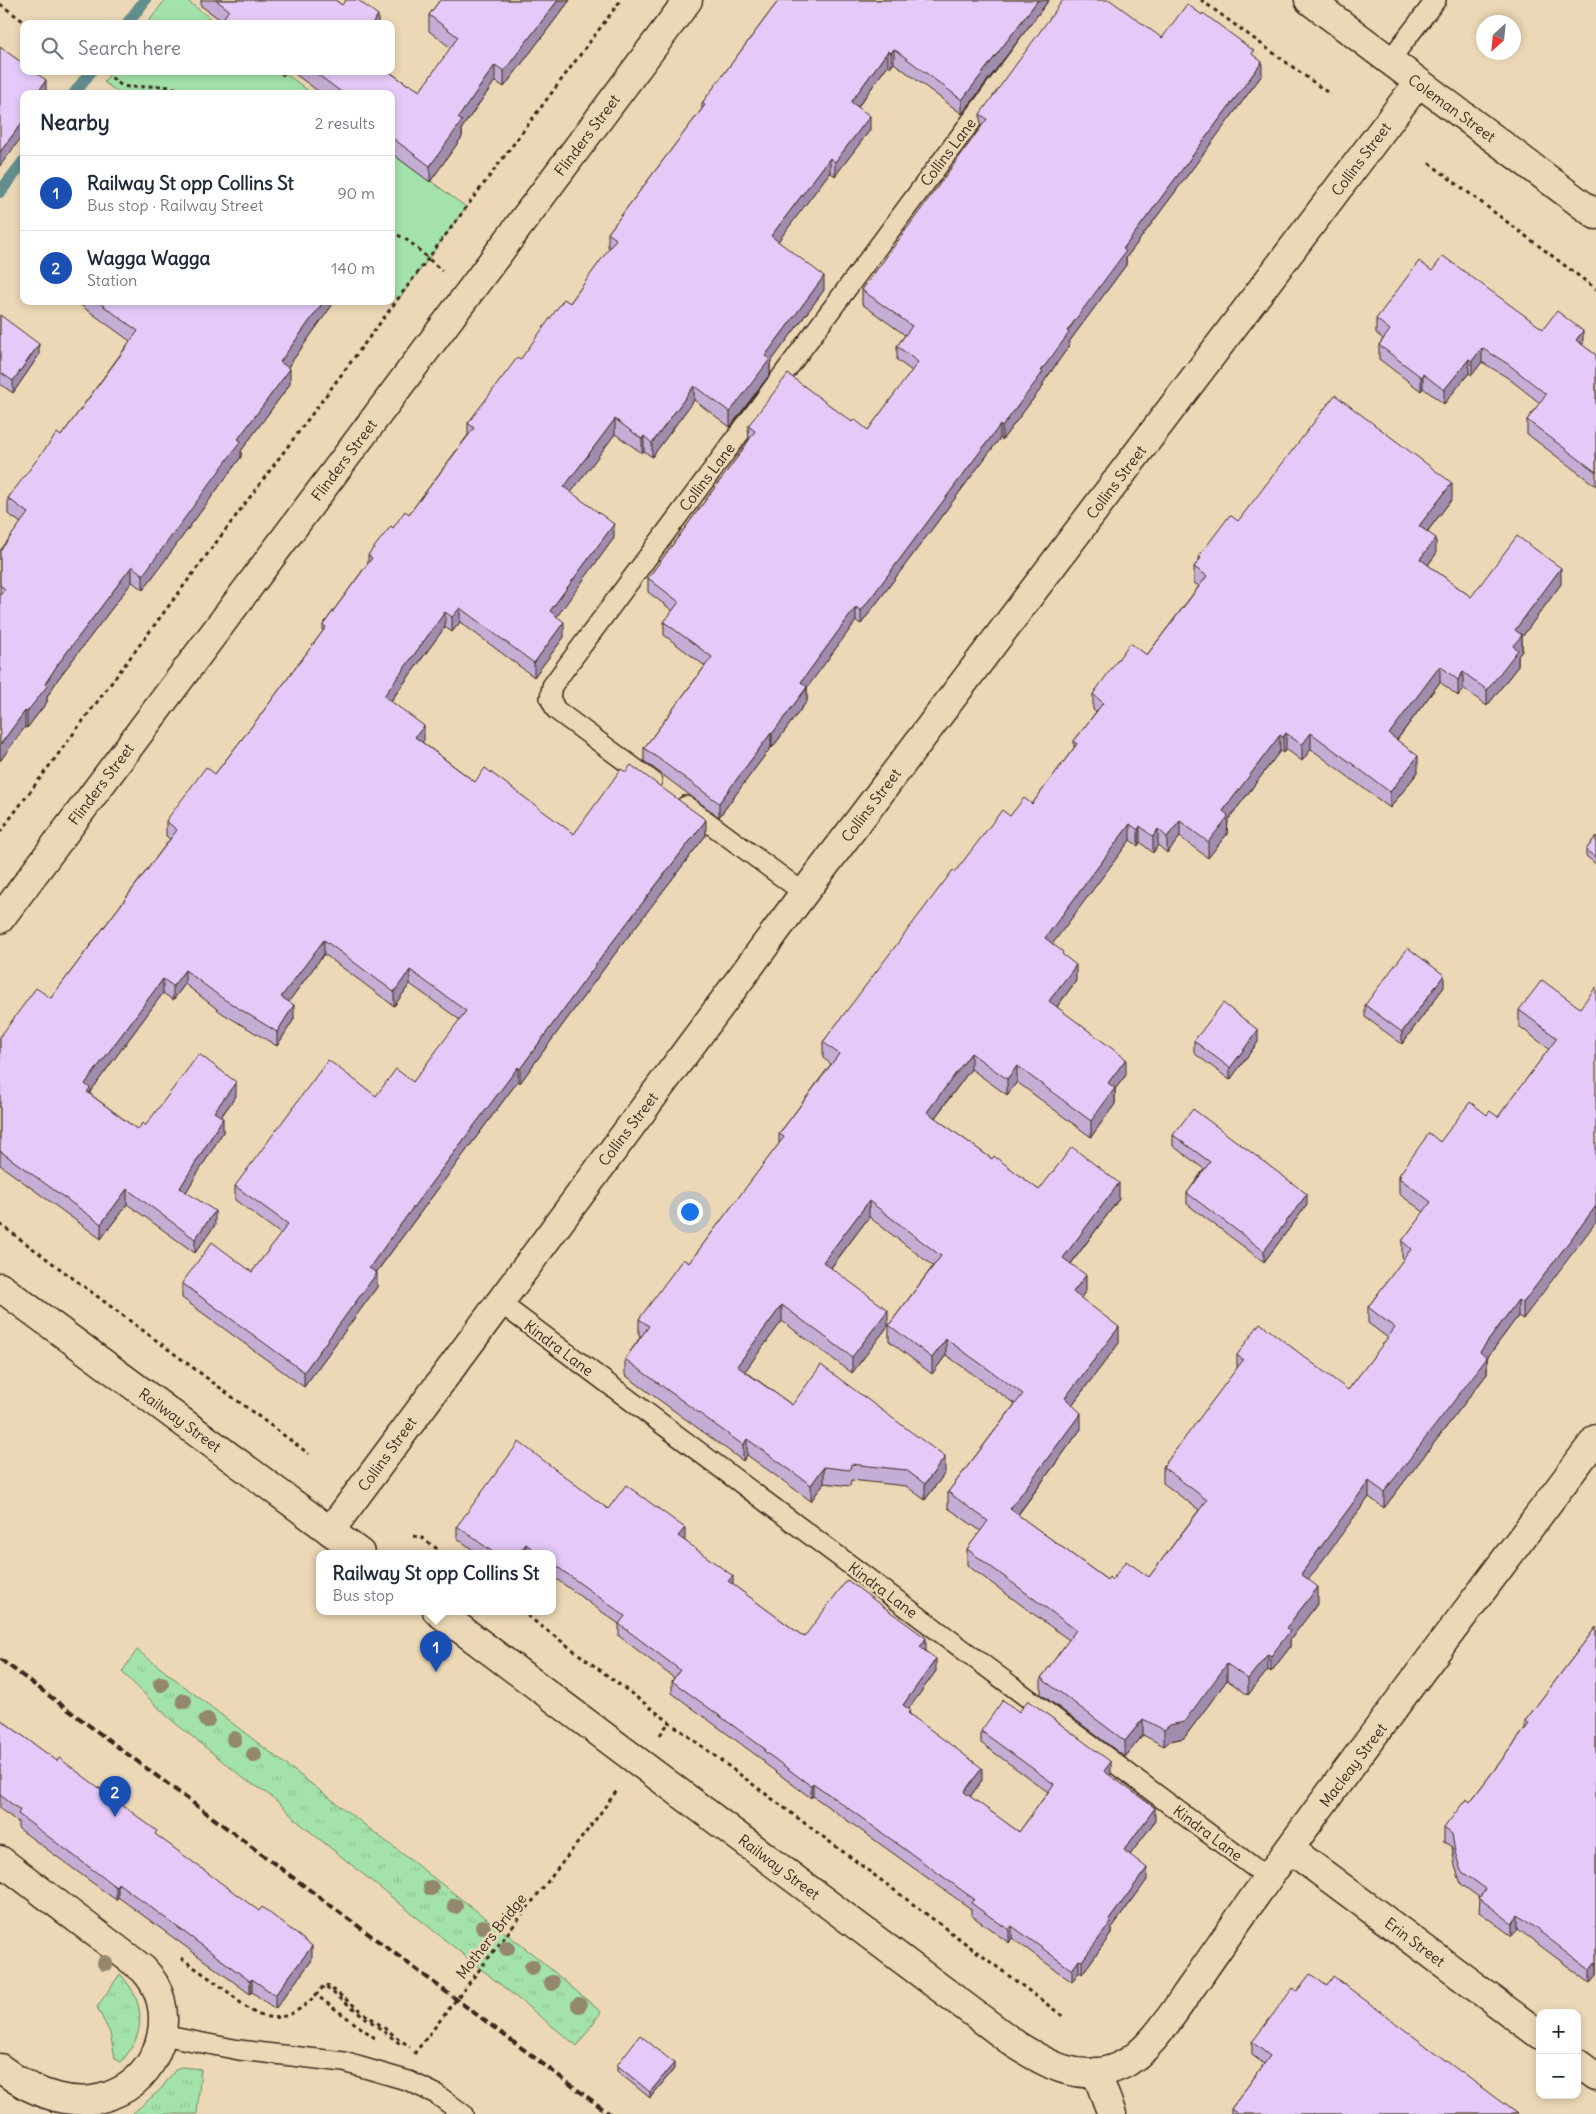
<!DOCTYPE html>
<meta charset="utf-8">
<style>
body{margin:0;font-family:Delius,sans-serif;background:#f6f6f7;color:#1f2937}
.controls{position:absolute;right:15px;bottom:15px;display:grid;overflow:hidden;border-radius:10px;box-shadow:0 2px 8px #0003}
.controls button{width:45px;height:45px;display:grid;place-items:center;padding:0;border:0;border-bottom:1px solid #e0e1e3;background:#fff;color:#1f2937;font:25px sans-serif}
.compass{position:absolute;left:1476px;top:15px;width:45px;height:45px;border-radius:50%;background:#fff;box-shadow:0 2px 8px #0003;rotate:207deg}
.you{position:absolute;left:689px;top:1211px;width:18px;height:18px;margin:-12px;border:4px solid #fff;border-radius:50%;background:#1a73e8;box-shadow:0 0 0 8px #1a73e833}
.badge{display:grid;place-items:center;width:32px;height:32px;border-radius:50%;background:#7c3aed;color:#fff;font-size:16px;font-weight:700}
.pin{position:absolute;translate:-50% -41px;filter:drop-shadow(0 1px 2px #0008)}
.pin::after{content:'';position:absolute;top:26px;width:18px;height:15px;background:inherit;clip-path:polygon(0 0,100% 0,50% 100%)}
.popup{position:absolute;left:316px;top:1550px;width:240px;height:65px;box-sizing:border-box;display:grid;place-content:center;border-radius:10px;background:#fff;filter:drop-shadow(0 1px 4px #0005);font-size:16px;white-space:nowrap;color:#747a83}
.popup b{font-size:19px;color:#1f2937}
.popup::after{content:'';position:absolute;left:50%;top:100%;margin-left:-10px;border:10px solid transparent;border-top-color:#fff}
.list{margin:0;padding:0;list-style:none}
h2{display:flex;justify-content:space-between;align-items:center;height:65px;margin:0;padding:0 20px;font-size:21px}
h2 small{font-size:16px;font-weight:400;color:#747a83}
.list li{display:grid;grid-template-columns:32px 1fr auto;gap:15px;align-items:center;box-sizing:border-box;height:75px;padding:0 20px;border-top:1px solid #e0e1e3}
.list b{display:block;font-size:19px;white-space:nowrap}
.list p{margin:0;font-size:16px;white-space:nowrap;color:#747a83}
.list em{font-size:16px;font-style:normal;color:#747a83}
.icon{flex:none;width:28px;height:28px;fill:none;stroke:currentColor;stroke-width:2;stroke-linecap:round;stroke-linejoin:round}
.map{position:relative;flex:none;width:1596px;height:2114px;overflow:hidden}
.search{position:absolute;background:#fff;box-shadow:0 2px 8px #0003;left:20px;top:20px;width:375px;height:55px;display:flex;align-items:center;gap:12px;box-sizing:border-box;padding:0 18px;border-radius:10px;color:#747a83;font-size:19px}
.panel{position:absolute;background:#fff;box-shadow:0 2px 8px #0003;left:20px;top:90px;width:375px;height:215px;border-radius:10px}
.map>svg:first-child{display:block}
.grass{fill:url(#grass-tufts);stroke:#6f8664}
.green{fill:#a3e3ab;stroke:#6f8664}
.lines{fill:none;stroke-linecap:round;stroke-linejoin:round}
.stream{stroke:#648e8e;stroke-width:12}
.lane-casing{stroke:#3b2a1e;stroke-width:22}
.street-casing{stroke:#3b2a1e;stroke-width:31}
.secondary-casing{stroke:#3b2a1e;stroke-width:31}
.path{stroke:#3b2a1e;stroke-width:3;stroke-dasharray:4 4;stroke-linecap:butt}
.lane{stroke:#ecd8b6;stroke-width:19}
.street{stroke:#ecd8b6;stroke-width:28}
.secondary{stroke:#ecd8b6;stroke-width:28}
.rail{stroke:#3b2a1e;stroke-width:4;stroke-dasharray:8 4;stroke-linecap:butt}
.path-bridge{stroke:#3b2a1e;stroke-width:3;stroke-dasharray:4 4;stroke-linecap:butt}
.tree{fill:#93886e}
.wall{fill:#c5aed6;stroke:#3b2a1e}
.shaded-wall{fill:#a08dae;stroke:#3b2a1e}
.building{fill:#e5caf9;stroke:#3b2a1e}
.labels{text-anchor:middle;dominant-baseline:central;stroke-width:5;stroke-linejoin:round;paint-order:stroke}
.street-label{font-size:15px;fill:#3b2a1e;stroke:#ecd8b6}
</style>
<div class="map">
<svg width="1596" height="2114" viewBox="0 0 1596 2114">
<defs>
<pattern id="grass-tufts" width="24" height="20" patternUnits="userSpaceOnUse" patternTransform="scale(1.25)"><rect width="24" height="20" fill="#a3e3ab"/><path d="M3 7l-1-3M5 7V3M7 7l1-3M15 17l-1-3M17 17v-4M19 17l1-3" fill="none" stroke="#8dc393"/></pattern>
</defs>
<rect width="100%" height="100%" fill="#ecd8b6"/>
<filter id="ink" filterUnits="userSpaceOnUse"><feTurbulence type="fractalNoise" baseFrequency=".02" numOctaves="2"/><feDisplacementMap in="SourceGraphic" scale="10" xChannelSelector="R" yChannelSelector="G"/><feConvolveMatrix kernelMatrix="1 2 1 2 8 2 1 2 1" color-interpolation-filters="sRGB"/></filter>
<g filter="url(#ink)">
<!-- grass -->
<path class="grass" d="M137,1650l397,305 67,57 -24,34 -280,-225c-15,-17 -31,-30 -50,-40l-78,-63 -47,-46z
M120,1974c21,22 27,50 10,76 -3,4 -5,9 -10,12l-5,-4 -5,-25 -13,-26z
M181,2067l20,2 -4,45h-65l28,-24 16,-21z"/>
<!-- green -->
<path class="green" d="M165,0h21l32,24h-71z
M112,71h170l31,23h-193l-16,-12z
M391,152l75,55 -67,92 -8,-6z"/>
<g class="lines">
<!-- stream -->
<path class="stream" d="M127,24l18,-24
M74,94l17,-23
M0,192l24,-31"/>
<defs>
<path id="lane" d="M1389,61l47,-61
M652,781l-96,-71 -6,-12 2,-12 509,-686
M686,806l118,87
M499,1302l769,576
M162,2035l77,15 105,12 65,19 27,13 27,20"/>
<path id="street" d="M0,919l688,-919
M330,1531l474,-638 614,-810
M0,1860l143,109c36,36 21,102 -25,123 -40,20 -85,2 -118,-24
M1096,2072l16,42"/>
<path id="secondary" d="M1309,0l287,215
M0,1287l360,266
M437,1611l578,433c33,21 66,40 105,22 31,-14 56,-58 75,-84 24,-35 48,-69 73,-104 107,-148 219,-293 328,-439
M1290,1849l250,186
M1577,2063l19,14"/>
</defs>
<!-- lane casing -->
<use href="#lane" class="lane-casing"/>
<!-- street casing -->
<use href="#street" class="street-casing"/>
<!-- secondary casing -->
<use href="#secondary" class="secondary-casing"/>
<!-- path -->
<path class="path" d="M1201,0l130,95
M0,4l27,20
M107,71c15,24 30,14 53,15 13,1 24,4 36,8
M1429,163l167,126
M391,231l19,11 32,29
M0,832l621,-832
M0,1224l309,230
M413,1536l9,2 21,15
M521,1611l543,406
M660,1735l10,-14
M590,1827l28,-38
M181,1958c15,11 32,22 47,34 10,8 22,21 35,24 27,7 47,-13 62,-32l85,63
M375,2038l-59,-43 8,-9 79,60"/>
<!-- lane -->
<use href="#lane" class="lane"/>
<!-- street -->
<use href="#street" class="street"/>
<!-- secondary -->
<use href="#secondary" class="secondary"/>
<!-- rail -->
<path class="rail" d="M0,1659l610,455"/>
<!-- path-bridge -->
<path class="path-bridge" d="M414,2054l176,-227"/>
</g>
<!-- trees -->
<g class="tree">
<circle cx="161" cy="1684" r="8"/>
<circle cx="184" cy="1701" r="8"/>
<circle cx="207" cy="1720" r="8"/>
<circle cx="234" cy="1739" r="8"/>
<circle cx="254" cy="1755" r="8"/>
<circle cx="431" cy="1888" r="8"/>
<circle cx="455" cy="1906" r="8"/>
<circle cx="483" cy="1927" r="8"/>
<circle cx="507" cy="1948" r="8"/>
<circle cx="105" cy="1963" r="8"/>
<circle cx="532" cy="1967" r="8"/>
<circle cx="552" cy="1983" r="8"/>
<circle cx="579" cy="2005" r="8"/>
</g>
<!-- wall -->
<path class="wall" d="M201,0h134l7,5 36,19h-154v-2l-23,-16z
M440,0h130l-66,87 -9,-6 -33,47v9l-32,45 -39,-29v-59h-69l-31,-23h97l20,14 12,6 31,-43 -22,-17v-16z
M779,0h270l-87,114 -68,-51 -3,4 -3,-2 -30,42 12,23 -35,46 -5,-4 -52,69 46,49 -54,73v11l-40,53 -36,-27 -42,57 -8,-6 -2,2 -27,-19 -44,58 43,46 -58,79 8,20 -30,40 -74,-55 -8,10 -7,-5 -54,74 33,39 -2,2 53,40 99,52 132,1 -92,120 -94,128 -2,-2 -101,136 -41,56 1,14 -73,100 -122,-89v-15l70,-11 29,-38 -46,-34v-14l141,-90 37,-14 47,-62 -50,-36 -16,22 -70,-52 -36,48 6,17 -17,27 -55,-33 -37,-29 -12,16 -10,-7 -73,99v2l48,36 7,-4 91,-30 -15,21 2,15 -37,60 29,33 -20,28 -68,-49 -26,35 -101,-74v-128l51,-39 119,-159 -4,-3v-15l49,-47 44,-57 64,-86v-6l45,-62v-8l25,-27 16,-14 59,-79v-12l52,-63 50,-57 40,-55 -2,-1v-14l94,-124v-6z
M1162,38l92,18 8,19 -136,183v7l-57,77v4l-26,37v3l-41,54 -2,-2 -139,186 -5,-3 -49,66v14l-35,47 -1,-1 -52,70 -75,-56v-13l61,-82 -41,-31v-13l9,-11 -25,-19v-14l91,-123 10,-15 -1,-14 104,-4 16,8 44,-59 -15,-11v-14l8,-11 -43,-31v-14l119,-162 -1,-14z
M276,71h10l-3,5z
M1432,271l111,58 40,15 -1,1 14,10v131l-69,-52v-14l13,-17 -32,-25 -26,-16 -10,13 -3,-2 -25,31 -21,-16 -2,3 -42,-32v-14l4,-6 -7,-6v-14z
M79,301h256l-47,66 2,17 -49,67v6l-98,133 -11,-8 -74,97 -11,18v5l-20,26 -2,-1 -25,34v-210l21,-28 -13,-9v-16l53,-62 69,-95 -51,-37z
M0,315l39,40 -26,38 -13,-9z
M1452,499l-25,33 9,22 -8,11 43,32 90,-13 -39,53v14l-4,5v10l-31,40 -24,-18 -5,8 -18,-14 -43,58 21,32 -28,36 -79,-59 -9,12 -16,-12 -3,4 -3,-2 -52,69 -1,14 -19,24 -28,-21 -13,16 -9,-8 -5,8 -13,-11 -2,4 -8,-6 -78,104 11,11 13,26 -19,26 69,68 -11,14v15l-24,33 -74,-55 -10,13 -36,-26 -36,49 57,41 47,31 80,9 -48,65 15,27 -6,7 39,45 -47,62 9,24 -63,86 89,65 42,-3 50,-67 -36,-27v-16l74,-98v-14l111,35 40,-52 -20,-15v-16l36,-48 -2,-2v-16l22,-29 -25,-18v-19l41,-33 47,-27 11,2 51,-68 -30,-23v-16l61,-2 -57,311 -5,-3 -31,42v16l-103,134 -15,-11 -61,82 10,24 -28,37v7l-19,25 -3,-2 -20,25 -21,-15 -43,58 -14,3 -6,5 -21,-11 -18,22 -84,-63v-16l28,-38 -102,-75v-16l14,-18 -33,-23v-16l67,-88 -69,-49 -14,19 -43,-33v-16l44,-59 -64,-49 -38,51 57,58 -36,47 -70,-52 -37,50 47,34 153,68 -20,27 -19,-14 -55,-6 -1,6 -26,-3 -13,18 -64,-46 -4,6 -118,-86v-16l16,-23 -2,-1v-16l50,-56 90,-119v-10l52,-70 -8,-6v-16l132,-170 55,-56 22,-12 42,-56v-7l22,-29 -3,-2v-16l54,-39 52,-69 -5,-3v-16l5,-7v-4l39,-35z
M1596,836v28l-10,-8v-6z
M1444,987l-42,57 -37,-27v-12z
M1194,1041l64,1 -28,38 -36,-27z
M1173,1135l134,70 -43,57 -77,-58v-11l17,-24 -31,-23z
M608,1509l77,31h-1l49,45 71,52 122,13 10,21 -28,38 2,5 72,66 -12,17 49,35 29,-40 -67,-49v-12l130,44 -1,1 45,45 -25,34 17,25 -36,49v5l-29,40 -3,-2 -7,10 -60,-44 -3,5 -38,-28v-6l-158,-113 -2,2 -47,-35v-2l-92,-68v-12l2,-3 -55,-42v-12l-67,-48v-23h-75l-20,-15v-12z
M1596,1627v349l-6,7 -72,-54 -6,7 -33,-24 1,-14 -19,-14 -6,-18 -3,-19 -8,-5v-14l26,-26 55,-73v-8z
M0,1719l157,117 155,124 -37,49 -23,-17 -2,2 -132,-97 -2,3 -98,-72v-6l-18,-13z
M1327,1986l190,128h-286v-5l33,-45 -12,-9v-13l45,-51z
M617,2065l57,4 -24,29 -33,-27z"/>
<!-- shaded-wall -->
<path class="shaded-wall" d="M558,0h12l-66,87v-16z
M1038,0h11l-87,114v-14z
M378,15v9h-6z
M894,49v14l-3,4v-14z
M888,51v14l-37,51v-14z
M1262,62v13l-136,183v7l-57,77v4l-26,37v3l-41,54v-13l39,-56 82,-122z
M495,65v16l-33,47v9l-32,45v-16l28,-48z
M283,71h3l-3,5z
M46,80v14h-9z
M870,116v14l-35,46v-14z
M24,120v14l-24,32v-14z
M830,158v14l-59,79v-15z
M824,276v14l-54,73v11l-40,53v-15l35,-56z
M324,301h11l-55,77v-16z
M1583,331v13l-7,10v-14z
M39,344v11l-26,38v-12z
M1482,348v14l-10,13v-14z
M1469,359v14l-25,31v-14z
M290,369v15l-49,67v6l-98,133v-15l95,-136z
M1423,374v14l-2,3v-14z
M694,386v14l-42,57v-14z
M615,419v15l-51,68v-15z
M1000,425v13l-139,186v-13z
M644,436v15l-2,2v-14z
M1452,483v16l-33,43v-16z
M614,524v14l-64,88v-15z
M1436,538v16l-16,21v-16z
M132,566v16l-74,97 -11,18v5l-20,26v-16l18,-28 13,-20z
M1561,568v16l-39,53v14l-4,5v10l-31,40v-16l26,-44 2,-16z
M856,607v14l-55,75v-14z
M460,608v14l-8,10v-15z
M445,612v15l-61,83v-14z
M564,622v15l-30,40v-14z
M1440,666v16l-51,68v-16z
M1463,672v16l-5,8v-16z
M807,687v14l-35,47v-14z
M25,711v16l-25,34v-16z
M424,726v14l-9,11v-14z
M771,733v14l-52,70v-14z
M1286,733v16l-3,4v-16z
M1311,733v16l-9,12v-16z
M1280,735v16l-52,69 -1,14 -19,24v-16l15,-31z
M1418,756v16l-28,36v-16z
M706,820v15l-92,120 -94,128v-14l94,-129z
M1180,821v16l-13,16v-16z
M1130,824v16l-85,114v-16z
M1140,826v16l-2,4v-16z
M1158,829v16l-5,8v-16z
M324,940v14l-43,58v-15z
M1076,965v16l-27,36v-16z
M185,970v14l-12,16v-14z
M410,970v14l-16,22v-14z
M1444,975v12l-42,57v-12z
M163,979v14l-73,99v10l-3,4 -2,-22z
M294,1005v14l-17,27v-14z
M1258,1030v12l-28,38v-12z
M971,1053v16l-44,59v-16z
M1126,1059v16l-11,14v15l-24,33v-16l17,-38z
M1017,1066v16l-10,13v-16z
M518,1067v14l-101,136 -48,65v-14l48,-66z
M236,1082v14l-22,30v-14z
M223,1118v14l-43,70v-14z
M1119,1183v16l-56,75v-16z
M127,1189v15l-26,35v-15z
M1307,1194v11l-43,57v-11z
M869,1201v16l-46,61v-16z
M1596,1206v16l-73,97v-16z
M215,1211v14l-20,28v-14z
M377,1273v14l-73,100v-15z
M1086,1275v16l-13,17v-16z
M1518,1300v16l-31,42v16l-103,134v-16l96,-140z
M782,1305v16l-45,61v-16z
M888,1310v16l-36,47v-16z
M1119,1327v16l-54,71v-16z
M946,1339v16l-14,19v-16z
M1081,1413v16l-71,96v-16z
M747,1439v16l-4,6v-16z
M945,1457v16l-20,27v-16z
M824,1467v16l-13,18v-16z
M1369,1481v16l-68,93v-16z
M685,1528v12l-7,8v-12z
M526,1544v9h-7z
M733,1576v12l-5,-7z
M1318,1587v16l-28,37v7l-19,25v-16l15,-28z
M926,1638v12l-6,9v-12z
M1268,1654v16l-20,25v-16z
M936,1659v12l-33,46v-12z
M1227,1664v16l-43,58 -14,3 -6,5v-16z
M1143,1719v16l-18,22v-16z
M1111,1762v13l-7,9v-13z
M982,1768v12l-18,25v-13z
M813,1783v13l-2,2v-12z
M1155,1808v13l-31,42v-13z
M1147,1868v12l-36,49v5l-29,40v-13l27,-41z
M118,1883v14l-2,3v-13z
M1518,1915v14l-6,7v-13z
M1012,1926v12l-3,5v-13z
M312,1946v14l-37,49v-14z
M1079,1960v12l-7,10v-12z
M1596,1962v14l-6,7v-13z
M252,1979v13l-2,2v-13z
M674,2063v6l-24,29v-6z"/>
<!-- building -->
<path class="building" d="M216,0h119l7,5 4,-5h12l20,15 -6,9h-138l-10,-7 5,-7z
M440,0h118l-54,71 -9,-6 -37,53 4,3 -32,45 -39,-29v-43h-47l-31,-23h75l20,14 1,-1 11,7 38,-54 -29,-22z
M779,0h259l-76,100 -68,-51 -3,4 -3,-2 -37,51 19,14 -35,46 -5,-4 -59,78 53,40 -59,80 5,3 -40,53 -36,-26 -42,57 -8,-7 -2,3 -27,-20 -51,68 50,37 -64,87 14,11 -30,41 -74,-55 -8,9 -7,-5 -61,84 40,30 -9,11 60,45 10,-14 89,66 47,-65 5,3 5,-7 75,55 -92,120 -94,129 -2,-2 -101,135 -48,66 8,5 -73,99 -122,-89 30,-41 40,30 36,-48 -53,-38 93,-126 48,36 20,-27 17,13 53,-71 -56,-41 -16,22 -70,-52 -43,57 13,8 -17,27 -55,-34 -37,-28 -12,16 -10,-7 -78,105 5,4 -3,4 51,38 4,-7 3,3 54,-72 37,28 -22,30 9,6 -43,70 35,23 -20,28 -68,-50 -26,35 -101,-73v-114l36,-49 15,10 126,-168 -11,-9 40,-54 9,7 44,-57 67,-90 -3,-2 49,-67 -4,-3 23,-29 2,2 12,-17 4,3 65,-86 -6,-5 49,-65 3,2 44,-61 6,4 46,-64 -8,-6 97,-128 -3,-2z
M1063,0h47l52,38 25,-34 15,11 1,-2 51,38 -2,3 10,8 -139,187 3,2 -59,80 2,2 -28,38 2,1 -41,55 -2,-2 -139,186 -5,-4 -55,75 6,5 -35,47 -1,-1 -52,70 -75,-55 68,-91 -48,-35 15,-20 -31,-24 91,-123 16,-24 -7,-5 40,-52 64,48 2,-3 14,11 50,-68 -21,-16 15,-20 -50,-36 125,-171 -7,-5z
M0,47l24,17v7h9l13,9 -9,14h-13v26l-24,32z
M1443,256l100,73 14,-18 26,20 -7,9 20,15v117l-69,-52 19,-26 -38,-30 -26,-16 -10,13 -3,-2 -25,31 -21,-16 -2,3 -42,-32 11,-15 -14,-11 43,-58 13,10z
M97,301h227l-44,61 10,7 -52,70 3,2 -98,134 -11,-9 -74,98 -13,20 2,2 -20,26 -2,-1 -25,34v-150l5,-6 -5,-4v-34l28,-38 -20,-15 49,-65 4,3 77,-105z
M0,315l39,29 -26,37 -13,-9z
M1335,395l117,88 -33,43 17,12 -16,21 51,38 46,-61 44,32 -46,62 7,5 -9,11 5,4 -31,40 -24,-18 -5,8 -18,-14 -51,68 29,22 -28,36 -79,-59 -9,12 -16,-12 -3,4 -3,-2 -57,76 5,4 -1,3 -19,24 -28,-21 -13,16 -9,-8 -5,8 -13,-11 -2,4 -8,-6 -85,114 18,14 -1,2 14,11 -27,36 77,58 -18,24 7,5 -24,33 -74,-55 -10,13 -36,-26 -44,59 65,47 2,-3 45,34 33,-43 47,36 -56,75 23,17 -13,17 46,35 -54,71 16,15 -71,96 97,71 2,-3 3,3 14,-19 23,16 58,-77 -44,-33 80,-107 -6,-5 23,-32 88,67 47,-62 -27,-21 43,-58 -9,-8 29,-39 -32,-24 2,-2 -2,-1 30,-42 11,9 30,-40 17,13 3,-4 8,6 59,-79 -38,-28 23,-30 38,28 16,-21v219l-73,97 -5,-3 -38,52 7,6 -103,134 -15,-11 -68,93 17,13 -32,41 4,3 -19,25 -3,-2 -20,25 -21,-15 -43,58 -14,3 -6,5 -21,-11 -18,22 -84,-63 35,-48 -109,-81 21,-28 -40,-29 75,-98 -77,-55 -14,19 -43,-33 52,-69 -72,-55 -46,61 65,48 -36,47 -70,-52 -45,61 55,39 29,-40 124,92 -20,27 -19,-14 -55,-6 -1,6 -26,-3 -13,18 -64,-46 -4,6 -118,-86 24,-33 -10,-7 44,-60 6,4 95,-126 -5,-3 60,-80 -16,-12 130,-172 2,2 47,-62 8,6 14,-18 8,6 45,-60 -3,-3 29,-38 -10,-9 37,-51 17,12 60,-79 -13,-9 7,-9 -2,-2 31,-41 8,6z
M1596,836v22l-10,-8z
M1408,948l36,27 -42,57 -37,-27z
M1223,1003l35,27 -28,38 -36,-27z
M1193,1109l114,85 -43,57 -77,-58 23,-31 -37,-27z
M519,1442l89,67 18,-24 59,43 -7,8 55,40 -5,5 76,56 43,-57 79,58 -6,9 16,12 -33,46 7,5 -2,3 74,55 -18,24 55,40 35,-48 -73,-53 22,-31 16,12 9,-12 83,62 -7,9 51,37 -31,42 23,18 -38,52 2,2 -29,39 -3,-1 -7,10 -60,-44 -3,4 -38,-27 3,-4 -161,-116 -2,3 -47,-35 1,-2 -93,-68 8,-11 -61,-46 6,-8 -73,-53v-10h-14l-12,-9 -7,9h-25l-37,-27z
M1596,1627v335l-6,8 -72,-55 -6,8 -33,-25 7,-9 -25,-18 -6,-19 -3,-18 -8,-6 22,-29 4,3 59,-78 -4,-3z
M0,1719l57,42 2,-3 98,73 -2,3 104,77 3,-4 50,39 -37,49 -23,-16 -2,2 -132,-98 -2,4 -98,-73 2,-4 -20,-15z
M1310,1974l17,12 6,-10 184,138h-279l-7,-5 39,-53 -18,-14 41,-54 4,3z
M640,2035l34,28 -24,29 -33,-27z"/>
</g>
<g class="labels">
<!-- street labels -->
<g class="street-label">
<text transform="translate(1452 108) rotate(36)">Coleman Street</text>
<text transform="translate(587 135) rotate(-53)">Flinders Street</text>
<text transform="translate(948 152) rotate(-53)">Collins Lane</text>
<text transform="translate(1361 159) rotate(-53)">Collins Street</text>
<text transform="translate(344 460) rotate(-53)">Flinders Street</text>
<text transform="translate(707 477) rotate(-53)">Collins Lane</text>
<text transform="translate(1116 482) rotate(-53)">Collins Street</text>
<text transform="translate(101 784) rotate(-53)">Flinders Street</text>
<text transform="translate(871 805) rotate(-53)">Collins Street</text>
<text transform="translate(628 1129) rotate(-53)">Collins Street</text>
<text transform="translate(559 1348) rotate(37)">Kindra Lane</text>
<text transform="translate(180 1420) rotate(36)">Railway Street</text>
<text transform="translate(387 1454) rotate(-54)">Collins Street</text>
<text transform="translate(883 1590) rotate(37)">Kindra Lane</text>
<text transform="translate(1353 1765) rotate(-53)">Macleay Street</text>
<text transform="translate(1208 1833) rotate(37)">Kindra Lane</text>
<text transform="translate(779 1867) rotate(37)">Railway Street</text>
<text transform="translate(491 1936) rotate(-52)">Mothers Bridge</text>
<text transform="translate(1415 1942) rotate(37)">Erin Street</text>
</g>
</g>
</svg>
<div class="controls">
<button>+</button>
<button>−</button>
</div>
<svg class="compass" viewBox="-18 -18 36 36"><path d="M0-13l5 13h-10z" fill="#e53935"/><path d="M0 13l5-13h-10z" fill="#747a83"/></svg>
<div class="you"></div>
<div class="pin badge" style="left:436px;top:1672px;background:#1a4fb4">1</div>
<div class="popup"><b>Railway St opp Collins St</b>Bus stop</div>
<div class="pin badge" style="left:115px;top:1817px;background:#1a4fb4">2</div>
<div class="search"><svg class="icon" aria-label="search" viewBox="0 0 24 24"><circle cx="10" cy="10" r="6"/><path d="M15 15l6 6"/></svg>Search here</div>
<section class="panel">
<h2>Nearby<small>2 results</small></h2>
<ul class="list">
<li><span class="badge" style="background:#1a4fb4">1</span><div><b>Railway St opp Collins St</b><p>Bus stop · Railway Street</p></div><em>90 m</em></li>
<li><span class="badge" style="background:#1a4fb4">2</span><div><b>Wagga Wagga</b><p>Station</p></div><em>140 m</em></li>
</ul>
</section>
</div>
